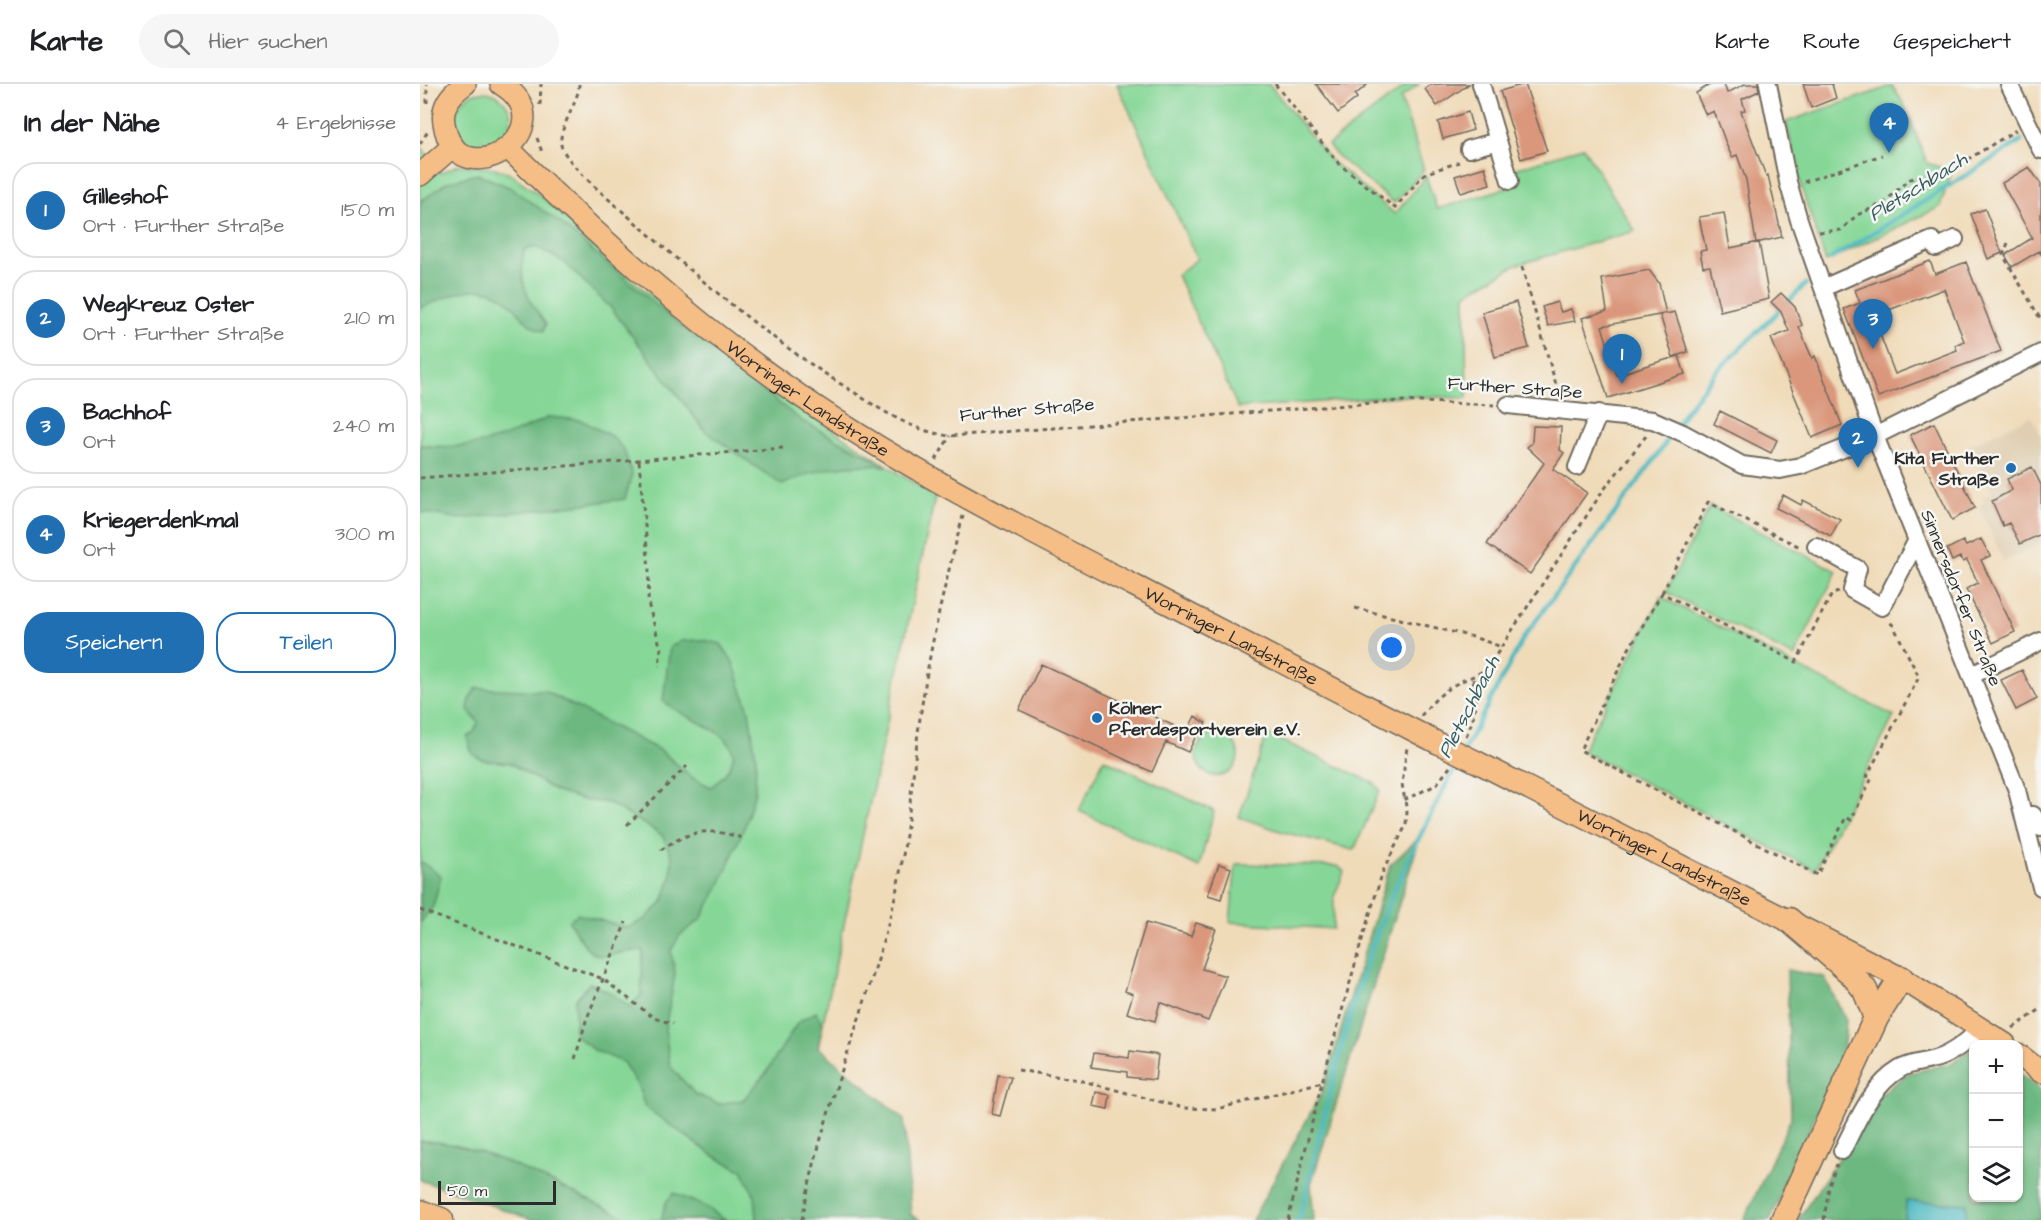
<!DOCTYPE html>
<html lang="de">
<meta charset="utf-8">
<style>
body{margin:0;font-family:"Architects Daughter",sans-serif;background:#f6f6f6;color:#202124}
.controls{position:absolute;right:18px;bottom:18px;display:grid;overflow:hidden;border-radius:12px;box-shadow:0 2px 4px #0004}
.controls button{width:54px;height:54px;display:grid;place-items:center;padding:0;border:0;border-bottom:2px solid #e0e0e0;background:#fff;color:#202124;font:30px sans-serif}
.scale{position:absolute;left:18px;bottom:15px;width:118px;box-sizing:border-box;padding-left:6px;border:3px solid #2b2b2b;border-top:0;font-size:16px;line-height:21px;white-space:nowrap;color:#2b2b2b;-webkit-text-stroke:4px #f6f6f2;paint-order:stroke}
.you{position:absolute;left:972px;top:564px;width:21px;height:21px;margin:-15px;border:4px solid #fff;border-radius:50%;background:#1a73e8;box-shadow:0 0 0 9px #1a73e833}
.badge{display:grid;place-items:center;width:39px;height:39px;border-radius:50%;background:#1f6fb2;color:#fff;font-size:20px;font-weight:700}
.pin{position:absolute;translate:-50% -50px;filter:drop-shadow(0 2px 3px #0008)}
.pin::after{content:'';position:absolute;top:32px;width:21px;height:18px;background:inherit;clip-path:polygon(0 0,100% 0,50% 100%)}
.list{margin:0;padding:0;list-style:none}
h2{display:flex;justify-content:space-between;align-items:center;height:78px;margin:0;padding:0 24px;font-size:26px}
h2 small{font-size:20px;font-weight:400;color:#757577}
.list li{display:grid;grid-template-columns:39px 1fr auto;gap:18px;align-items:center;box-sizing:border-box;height:96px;margin:0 12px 12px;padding:0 12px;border:2px solid #e0e0e0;border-radius:24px}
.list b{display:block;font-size:22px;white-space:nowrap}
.list p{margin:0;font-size:20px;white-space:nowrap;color:#757577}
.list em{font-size:20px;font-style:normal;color:#757577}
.actions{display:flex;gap:12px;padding:18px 24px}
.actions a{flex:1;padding:14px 0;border:2px solid #1f6fb2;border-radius:24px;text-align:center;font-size:21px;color:#1f6fb2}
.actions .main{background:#1f6fb2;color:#fff}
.icon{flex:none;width:33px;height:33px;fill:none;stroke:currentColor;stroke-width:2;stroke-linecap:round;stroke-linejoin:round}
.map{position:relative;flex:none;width:1621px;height:1136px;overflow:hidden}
header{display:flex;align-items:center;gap:36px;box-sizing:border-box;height:84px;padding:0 30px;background:#fff;border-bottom:2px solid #e0e0e0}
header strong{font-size:28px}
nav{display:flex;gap:33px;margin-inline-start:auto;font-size:21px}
.search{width:420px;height:54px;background:#f6f6f6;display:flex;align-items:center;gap:15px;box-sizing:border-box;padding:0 21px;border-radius:33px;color:#757577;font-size:22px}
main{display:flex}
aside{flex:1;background:#fff}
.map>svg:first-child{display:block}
.built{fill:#dfceb1}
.green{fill:#86d797;stroke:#588161;stroke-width:1.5}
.forest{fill:#6cb880;stroke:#4c7256;stroke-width:1.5}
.water{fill:#49b8bf;stroke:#3a7275;stroke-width:1.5}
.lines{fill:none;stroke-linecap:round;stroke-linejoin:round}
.stream{stroke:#49b8bf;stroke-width:4.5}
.building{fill:#da977b;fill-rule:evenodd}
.minor-casing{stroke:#70695d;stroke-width:20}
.major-casing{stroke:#70695d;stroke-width:24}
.highway-casing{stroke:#70695d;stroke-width:27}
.path{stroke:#70695d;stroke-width:3;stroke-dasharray:4.5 4.5;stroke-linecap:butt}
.minor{stroke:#fff;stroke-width:16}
.major{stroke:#f6be87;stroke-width:21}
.highway{stroke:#f6be87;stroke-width:24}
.major-bridge-casing{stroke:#70695d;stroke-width:24;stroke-linecap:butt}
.major-bridge{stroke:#f6be87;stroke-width:21}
.poi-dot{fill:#1f6fb2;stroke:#f6f6f2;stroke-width:2}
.labels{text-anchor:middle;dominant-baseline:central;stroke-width:5;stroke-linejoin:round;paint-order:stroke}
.street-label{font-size:18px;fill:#2b2b2b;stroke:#f6f6f2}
.poi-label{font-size:18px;font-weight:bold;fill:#2b2b2b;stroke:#f6f6f2;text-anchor:end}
.water-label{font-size:20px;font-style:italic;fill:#365c5f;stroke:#f6f6f2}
</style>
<header>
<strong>Karte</strong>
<div class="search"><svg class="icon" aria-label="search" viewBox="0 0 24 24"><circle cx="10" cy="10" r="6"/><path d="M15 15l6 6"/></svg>Hier suchen</div>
<nav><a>Karte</a><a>Route</a><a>Gespeichert</a></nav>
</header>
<main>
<aside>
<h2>In der Nähe<small>4 Ergebnisse</small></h2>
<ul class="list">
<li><span class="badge">1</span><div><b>Gilleshof</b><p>Ort · Further Straße</p></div><em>150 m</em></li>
<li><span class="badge">2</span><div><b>Wegkreuz Oster</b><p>Ort · Further Straße</p></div><em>210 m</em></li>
<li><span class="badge">3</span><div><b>Bachhof</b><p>Ort</p></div><em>240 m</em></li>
<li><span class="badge">4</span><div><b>Kriegerdenkmal</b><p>Ort</p></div><em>300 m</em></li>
</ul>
<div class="actions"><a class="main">Speichern</a><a>Teilen</a></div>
</aside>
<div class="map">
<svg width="1621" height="1136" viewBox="0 0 1621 1136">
<rect width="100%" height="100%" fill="#f6f6f2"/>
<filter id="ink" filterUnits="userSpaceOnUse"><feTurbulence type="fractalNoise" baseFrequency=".0167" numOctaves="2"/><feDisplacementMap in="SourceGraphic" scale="12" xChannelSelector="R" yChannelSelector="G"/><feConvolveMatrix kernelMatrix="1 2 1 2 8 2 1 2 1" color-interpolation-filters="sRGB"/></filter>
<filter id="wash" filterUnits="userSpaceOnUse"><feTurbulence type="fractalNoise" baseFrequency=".008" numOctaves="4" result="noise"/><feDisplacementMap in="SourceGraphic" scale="24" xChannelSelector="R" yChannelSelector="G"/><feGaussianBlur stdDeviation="1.35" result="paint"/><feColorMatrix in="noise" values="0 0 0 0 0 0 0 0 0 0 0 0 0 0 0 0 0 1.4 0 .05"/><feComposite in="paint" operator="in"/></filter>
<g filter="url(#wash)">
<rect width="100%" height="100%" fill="#f0dbb9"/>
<!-- built -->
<path class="built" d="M1611,332l10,19v108l-37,19 -25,-56 6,-4 -3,-5 10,-5 -22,-47z"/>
<!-- green -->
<path class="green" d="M697,0h152l61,76 65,54 31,-38 11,33 83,-25 -5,-15 68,-22 52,84 -119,34 -51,29 2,104 -67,-2 -162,12 -61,-133 20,-16z
M988,0h11l-18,14 23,72 -30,33 -57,-47 -9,-11z
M1472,2l12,18 23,59 25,8 -12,36 -114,55 -23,-69 -17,-71z
M35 36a28 28 0 1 1 56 0a28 28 0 1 1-56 0Z
M0,61l20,28 18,-8 37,3 17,7 29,21 91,84 137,108 166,109 -154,723h-165l-196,-73z
M1290,422l127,65 -43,86 -128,-65z
M1241,513l233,119 -79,154 -233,-119z
M776 671a21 21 0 1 1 42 0a21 21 0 1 1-42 0Z
M847,650l107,49 6,7 -26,60 -71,-18 -44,-15z
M684,675l110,52 -15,56 -120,-56z
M816,780l102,2 6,6 -10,25 -1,32 -103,-7z"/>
<!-- forest -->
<path class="forest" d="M57,90l32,13 49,34 117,100 127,100 86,45c-42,-3 -68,1 -106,19l-77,-54 -94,-123 -47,-46 -28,-15 -12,3c-6,32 3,49 22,74l-3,7c-15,-4 -18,-12 -28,-23 -31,-33 -60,-14 -95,0v-106l27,-20z
M129,333l32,3 32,17 11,13 8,24 -7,25 -164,20 -41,-7v-67c52,6 83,-5 129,-28z
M283,556l18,4 12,18 16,49 7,47 -1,33 -9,32 -24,57 -21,39 -22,17 -8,15 4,23 -10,55 5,37 25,28 24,10 24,-4 23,-27 32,-51 18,-10 7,12 -5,23 86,72 7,96 9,5h-163l-2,-24 -13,-26 -28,-14 -69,-49 -7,-21 -15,-24 -29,-12 -19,-15v-35l15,-17 21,10 19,14 11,-12 2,-45c-49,4 -45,20 -74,-29l9,-7 50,14 17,-9 18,-17 8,-25 1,-20 -10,-22 -53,-32 -26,-3 -26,-8 -47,-29 -27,-3 -11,-6 -5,-17 7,-5 4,-10 -10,-12 2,-12 6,-10 69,3 116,60 32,27 18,9c61,-49 -20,-61 -48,-86l7,-54 11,-6z
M1000,753l-109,347 3,36h-62l71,-130 67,-225z
M0,777l21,15 -8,31 -13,16z
M1367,886l37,7 22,43 -3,34 -73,166h-26l47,-102z
M1553,964l1,150h44l1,-125 22,17v130h-243l82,-125 29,-22 41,-9z
M0,1057c67,0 149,54 213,79h-100l-113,-40z
M254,1109l34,15 17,12h-64l5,-18z"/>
<!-- water -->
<path class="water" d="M1486,1117l61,3 -1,16h-61z"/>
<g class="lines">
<!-- stream -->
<path class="stream" d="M1411,175l190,-118
M1044,666l60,-113 137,-187 24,-38 31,-40 90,-88
M879,1136c24,-93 43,-192 76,-282 23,-62 54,-120 84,-178"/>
</g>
<g id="blocks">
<!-- building -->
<path class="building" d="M896,0h52l-13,11 2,3 -19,15z
M1012,0h37l-32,22 -12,-17z
M1105,0l22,67 -26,8 -21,-68z
M1291,0h13l3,9 18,-9h13l1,7 -17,8 3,11 -4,1 25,65 2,-1 14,62 -26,6 -10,-63 -9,-25 -5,2 -5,-11 -13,-35 -8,4 -10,-22z
M1383,0h29l4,14 -25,10z
M1048,28l5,18 -30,9 -5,-17z
M1065,83l5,17 -29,9 -6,-17z
M1609,83l12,17v70l-2,-3 -27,16 -7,-12 27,-17 -30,-55z
M1565,125l17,44 -14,6 -17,-45z
M1304,129l6,35 29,-6 10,57 -49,12 -10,-45 -7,1 -3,-16 6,-1 -7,-33z
M1510,177l5,13 31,-12 35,89 -123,46 -34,-88 16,-6 -5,-13zM1524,205l20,52 -9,4 2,5 -62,24 -22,-58z
M1229,186l10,13 7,31 9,-2 13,40 -15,5 -13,-42 4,-1 -62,12 15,49 31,-10 31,-9 6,18 -77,24 -26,-80 25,-7 -5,-32z
M1361,209l14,14 7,18 -3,2 13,31 3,-2 27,69 -30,13 -41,-100 18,-7 -8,-19 -10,-10z
M1096,218l13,46 -34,9 -13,-45z
M1137,218l4,10 10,-3 4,12 -27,5 -6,-19z
M1300,327l57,29 -6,13 -57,-29z
M1514,339l41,85 -23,12 -42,-85z
M1113,342l28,1 -1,23 4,3 -11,16 34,24 -57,81 -43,-30 57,-81 -17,-16 5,-4z
M1612,383l9,18v49l-21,10 -11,-21 -6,3 -11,-25 20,-11 -5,-11z
M1363,411l18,10 2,-5 37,19 -9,17 -55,-28z
M1561,455l9,17 -9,4 34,72 -22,11 -27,-54 12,-6 -11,-23 -4,2 -3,-5 -8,4 -5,-12 16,-8 3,5z
M621,580l146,68 8,-16 11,7 -7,13 -9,-3 6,3 -8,16 -22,-10 -14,30 -133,-62z
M1602,586l15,29 -21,11 -15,-30z
M799,780l12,4 -10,31 -13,-4z
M726,839l45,13 5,-13 20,6 -14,40 24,7 -18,45 -48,-19 -5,19 -28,-8 6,-19 -8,-3z
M710,967l28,4 -3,25 -28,-3v-5l-36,-5 3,-14 35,5z
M578,991l13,2 -11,39 -8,-2z
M676,1008l14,3 -2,14 -15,-3z"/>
</g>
</g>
<g filter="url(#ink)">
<use href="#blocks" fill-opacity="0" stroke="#70695d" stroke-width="1.5"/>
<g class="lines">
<defs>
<path id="minor" d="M1061,0l29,97
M1348,0l20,98 11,38 76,216 142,354 24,97
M1589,0l32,66
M1049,65l29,-8
M1403,204l109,-48 4,8 19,-9
M1088,321l145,15 30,13 59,32 38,5 20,-4 75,-30 166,-83
M1157,383l22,-54
M1396,462l42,23 -6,21 30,17 35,-67
M1552,591l69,-34
M1603,731h10l8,13
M1422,1067c15,-29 29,-65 58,-82 10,-6 20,-6 31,-9 19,-4 36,-18 50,-32"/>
<g id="major">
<path d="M45,0c-13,9 -24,22 -21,39 12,81 128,5 57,-39"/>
<path id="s1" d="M89,65c86,85 175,166 274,235 111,79 232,140 352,202 101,52 201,105 301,156"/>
<path d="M0,91l33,-29"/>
<path id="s2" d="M1057,678l424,216 104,66"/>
<path d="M1598,970l23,18"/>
</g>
<path id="highway" d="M1369,836l63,54 13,16 11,28
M0,1128l21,8
M1363,1136l93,-202 25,-40"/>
</defs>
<!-- minor casing -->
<use href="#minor" class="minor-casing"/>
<!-- major casing -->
<use href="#major" class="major-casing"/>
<!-- highway casing -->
<use href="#highway" class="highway-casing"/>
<!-- path -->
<path class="path" d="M159,0c0,20 -24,48 -17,64 10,22 55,58 74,75 68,60 138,120 216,168 31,20 60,40 98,45l449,-35 95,4
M855,0l64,80 56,44 29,-34 35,-12
M7,19v-19
M120,21l1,-21
M117,54l6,17
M0,60l8,-13
M1384,98l78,-27
M1399,148l22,-2 16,-15 27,-12 24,-23 15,-5 21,-1 72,-44
M1588,159l-5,12 38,65
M1102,183l37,128
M516,376l14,-24
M219,377l10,108 -1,34 13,46 -2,17
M0,394l363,-30
M1419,508l-7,2 -36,68 -134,-69 -35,59 -47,98 237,125 29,-58 5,3 21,-42 -5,-2 52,-99 -26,-52 -5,-4
M1242,509l46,-91 92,45
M935,524l118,29 29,10
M1001,632c9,-12 22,-25 35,-32 14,-8 19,-6 33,-18l113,-174 44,-56
M1046,652c10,-21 11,-35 7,-57
M984,716l32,-15 14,-18
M207,741l60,-59
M241,766c31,-22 49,-22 85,-11
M0,826l183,69 51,39 19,6
M1593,944l28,-19
M155,975l11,-38 40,-99
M598,986l61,10 104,28 34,1 105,-27
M382,1136c20,-112 65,-210 92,-319 16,-66 18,-136 29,-203 9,-61 24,-123 40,-182
M868,1136l34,-138 41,-146 20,-65 23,-46 1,-13 -5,-28 5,-37
M1404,1136l5,-34 8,-22"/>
<!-- minor -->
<use href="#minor" class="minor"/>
<!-- major -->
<use href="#major" class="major"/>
<!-- highway -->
<use href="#highway" class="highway"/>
<defs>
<path id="major-bridge" d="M1016,658l41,20"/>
</defs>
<!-- major-bridge casing -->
<use href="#major-bridge" class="major-bridge-casing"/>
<!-- major-bridge -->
<use href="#major-bridge" class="major-bridge"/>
</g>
</g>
<!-- markers -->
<g class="poi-dot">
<circle cx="1591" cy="384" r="6"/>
<circle cx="677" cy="634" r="6"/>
</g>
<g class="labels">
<!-- street labels -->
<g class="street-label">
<text transform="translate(1095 304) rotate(4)">Further Straße</text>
<text stroke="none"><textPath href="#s1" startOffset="390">Worringer Landstraße</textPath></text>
<text transform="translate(607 326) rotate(-5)">Further Straße</text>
<text transform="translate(1541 514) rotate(68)">Sinnersdorfer Straße</text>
<text stroke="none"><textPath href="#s1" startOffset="876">Worringer Landstraße</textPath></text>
<text stroke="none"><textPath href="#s2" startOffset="210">Worringer Landstraße</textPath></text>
</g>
<!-- poi labels -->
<g class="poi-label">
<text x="1579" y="374">Kita Further<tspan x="1579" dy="21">Straße</tspan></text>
<text x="689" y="624" text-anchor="start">Kölner<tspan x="689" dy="21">Pferdesportverein e.V.</tspan></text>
</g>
<!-- water labels -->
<g class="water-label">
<text transform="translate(1498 103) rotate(-32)">Pletschbach</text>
<text transform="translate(1049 623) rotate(-63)">Pletschbach</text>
</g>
</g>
</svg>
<div class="controls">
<button>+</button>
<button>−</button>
<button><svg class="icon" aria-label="layers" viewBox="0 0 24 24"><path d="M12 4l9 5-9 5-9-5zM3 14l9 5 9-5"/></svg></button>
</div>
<div class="scale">50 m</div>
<div class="you"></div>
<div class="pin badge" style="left:1202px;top:300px">1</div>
<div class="pin badge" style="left:1438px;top:384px">2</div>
<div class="pin badge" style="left:1453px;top:265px">3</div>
<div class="pin badge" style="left:1469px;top:69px">4</div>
</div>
</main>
